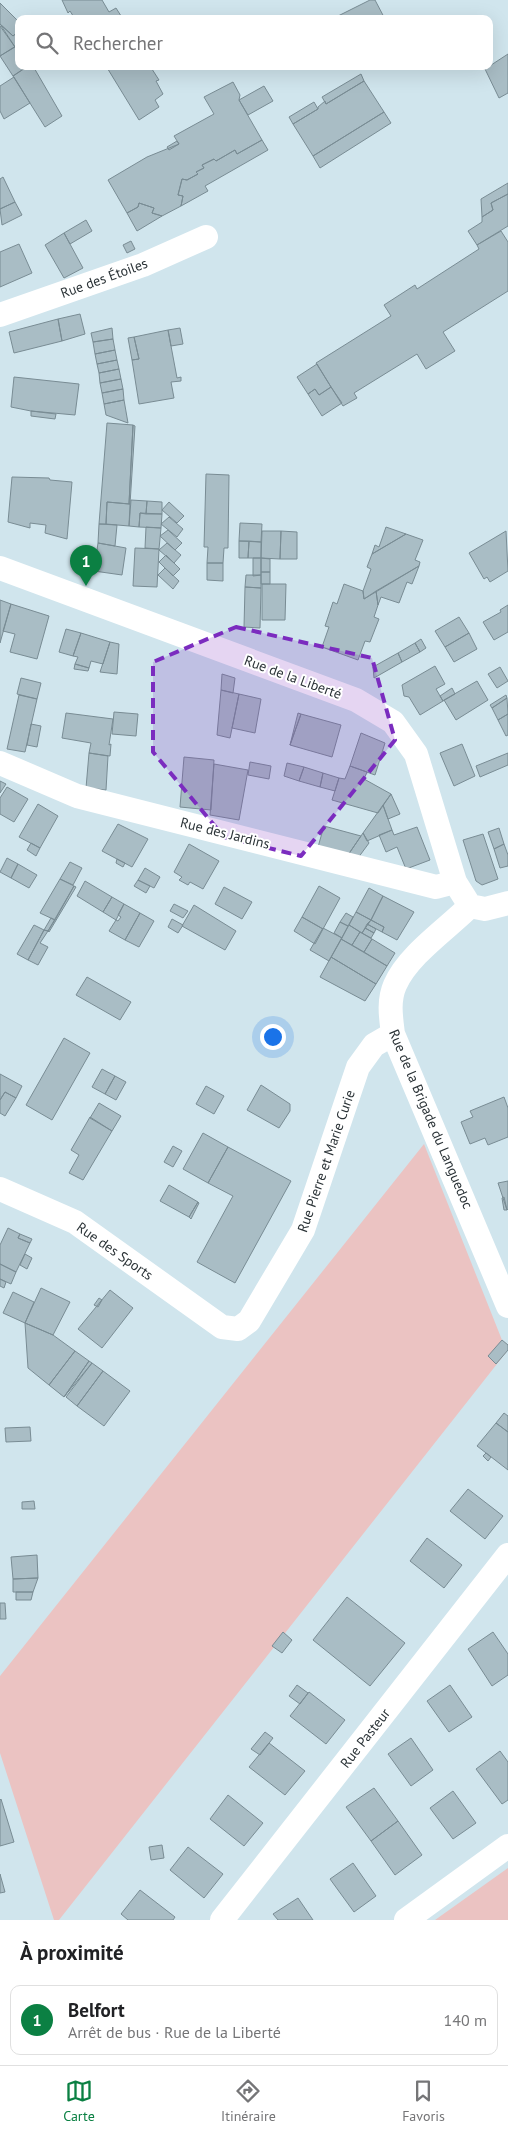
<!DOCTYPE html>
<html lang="fr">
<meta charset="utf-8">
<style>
body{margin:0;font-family:"PT Sans",sans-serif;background:#f2f2f2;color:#202124}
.you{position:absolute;left:272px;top:1036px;width:18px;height:18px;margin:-12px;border:4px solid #fff;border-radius:50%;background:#1a73e8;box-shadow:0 0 0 8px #1a73e833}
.badge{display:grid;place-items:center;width:32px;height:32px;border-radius:50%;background:#0b8043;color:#fff;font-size:16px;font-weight:700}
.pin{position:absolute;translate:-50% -41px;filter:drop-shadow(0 1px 2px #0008)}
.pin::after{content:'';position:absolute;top:26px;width:18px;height:15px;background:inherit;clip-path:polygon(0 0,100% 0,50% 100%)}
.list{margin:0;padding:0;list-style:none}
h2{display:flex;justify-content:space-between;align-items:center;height:65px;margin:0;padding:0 20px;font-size:21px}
h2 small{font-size:16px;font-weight:400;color:#757577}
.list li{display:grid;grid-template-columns:32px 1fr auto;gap:15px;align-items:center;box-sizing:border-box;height:70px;margin:0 10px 10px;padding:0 10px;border:1px solid #e0e0e0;border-radius:10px}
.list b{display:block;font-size:19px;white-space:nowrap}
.list p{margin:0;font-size:16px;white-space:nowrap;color:#757577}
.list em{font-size:16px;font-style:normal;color:#757577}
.icon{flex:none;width:28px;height:28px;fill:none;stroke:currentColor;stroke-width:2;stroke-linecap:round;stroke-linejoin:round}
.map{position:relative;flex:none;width:508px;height:1920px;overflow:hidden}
.search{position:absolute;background:#fff;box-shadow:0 5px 20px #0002;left:15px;right:15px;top:15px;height:55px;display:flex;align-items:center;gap:12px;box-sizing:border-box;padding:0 18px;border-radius:10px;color:#757577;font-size:19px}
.sheet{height:145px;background:#fff}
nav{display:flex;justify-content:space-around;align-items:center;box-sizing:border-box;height:70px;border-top:1px solid #e0e0e0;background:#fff;font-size:14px;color:#757577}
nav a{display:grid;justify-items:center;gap:2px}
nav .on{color:#0b8043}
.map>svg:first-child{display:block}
.green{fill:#ebc3c2}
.building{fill:#a9bdc5;stroke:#798c94}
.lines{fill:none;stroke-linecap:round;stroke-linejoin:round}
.street{stroke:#fff;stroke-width:24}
.marked{fill:#7b2cbf;fill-opacity:0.2;stroke:#7b2cbf;stroke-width:4;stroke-dasharray:10 6;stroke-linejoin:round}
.labels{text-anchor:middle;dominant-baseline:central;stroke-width:4;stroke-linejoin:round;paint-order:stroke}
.street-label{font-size:14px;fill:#2b3337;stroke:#fff}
</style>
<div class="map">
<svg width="508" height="1920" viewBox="0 0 508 1920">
<rect width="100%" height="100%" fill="#d0e5ed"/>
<!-- green -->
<path class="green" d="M424,1144l78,196 6,5v5l-449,570h-5l-54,-167v-77z
M508,1868v52h-73z"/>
<!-- building -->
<path class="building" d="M62,0h40l7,12 7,-4 7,11h-48l-5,-8 -2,2z
M370,0h5l10,19h-53z
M0,3l19,19v9l-6,5 -13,-12z
M0,24l13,12 6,-5v13l-4,3z
M0,26l15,21 -15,9z
M19,44v22h9l-15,10 -13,-20z
M508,54v39l-9,5 -14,-29z
M28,66h5l29,50 -17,11 -32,-51z
M106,66h44l9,14 -3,1 7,13 -8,6 4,7 -20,13z
M361,74l3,7 -38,23 -4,-7z
M14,77l16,26 -26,16 -4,-8v-25z
M364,81l20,31 -71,44 -20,-32 25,-15v-2l7,-6 1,3z
M233,82l7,13 -1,5 23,40 -25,14 -2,-4 -19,11 -2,-2 -12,6 2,3 -8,4 2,2 -11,6 -5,-1 -4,16 5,1 -2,10 -19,10 -10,-3 2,-5 -15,-5 -1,4 -11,6 -19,-33 39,-23 32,-13 -5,-8 40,-22 -10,-17z
M264,86l9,15 -25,14 -9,-15z
M314,102l4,7 -25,15 -4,-7z
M384,112l7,11 -71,45 -7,-12z
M262,140l6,10 -63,36 3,5 -27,15 2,-10 -5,-1 4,-16 5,1 11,-6 -2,-2 8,-4 -2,-3 12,-6 2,2 19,-11 2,4z
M177,141l2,3 -10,6 -2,-3z
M3,177l12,25 -15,7v-30z
M508,183v11l-17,9 2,7 -11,7 -1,-18z
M508,194v32l-31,19 -9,-14 14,-9v-5l11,-7 -2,-7z
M15,202l7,13 -20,10 -2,-16z
M139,203l15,5 -2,5 10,3 -25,15 -10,-18 11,-6z
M86,220l6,11 -22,13 -6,-11z
M501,231l7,11v49l-65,41 12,19 -29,18 -9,-15 -63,39 3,5 -14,8 -27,-43 75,-47 -7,-11 31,-20 2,4 62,-40 -2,-4z
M64,233l19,35 -19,10 -19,-33z
M131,241l4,8 -8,4 -4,-8z
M19,244l13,29 -32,14v-35z
M80,314l5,20 -23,7 -4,-22z
M58,319l4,22 -48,12 -5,-21z
M112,328l1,11 -20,3 -2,-9z
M180,328l3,16 -12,2 -3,-16z
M168,330l9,48 4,-1v4l-10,1 3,16 -35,6 -7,-44 7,-1 -5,-22z
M134,337l5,22 -7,1 -4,-22z
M113,339l2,11 -20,4 -2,-12z
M115,350l2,10 -20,4 -2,-10z
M117,360l2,9 -20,4 -2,-9z
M317,364l14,23 -12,8 -4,-6 -7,5 -11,-17z
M119,369l2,10 -21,4 -1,-10z
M14,377l65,7 -4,31 -44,-4 -20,-4z
M121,379l2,10 -21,4 -2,-10z
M331,387l11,16 -20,13 -14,-22 7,-5 4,6z
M123,389l1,11 -20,4 -2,-11z
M124,400l4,23 -22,-8 -2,-11z
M31,411l25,3 -1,5 -24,-3z
M107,423l26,2 -4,79 -22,-2 -1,22h-7z
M133,425l2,1 -5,78h-1z
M206,474l23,1 -1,73h-4l-1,15h-16l1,-16h-4z
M12,477l37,1 1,2 22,2 -5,57 -22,-6 1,-8 -16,-2v5l-22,-6z
M131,500l16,1 -1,13 -6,-1 -1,14 -10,-1z
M147,501l15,1v12h-16z
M107,502l23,2 -1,22 -23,-2z
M169,502l15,14 -7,7 -15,-13z
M140,513l22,1 -1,14 -22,-1z
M169,517l14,12 -6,8 -16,-13z
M240,523l22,1 -1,18 -22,-1z
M99,524l18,1 -2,21 -17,-3z
M146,527l15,1 -2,21 -14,-1z
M386,527l20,7 -34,20 3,-9 4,2z
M168,530l14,13 -7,7 -15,-14z
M262,531h19l-1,28 -19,-1z
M281,531l16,1v27h-17z
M506,531l2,40 -18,11 -3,-5 -3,2 -15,-26z
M406,534l17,6 -8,20 5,2 -1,4 -55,33 -1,-8 8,-22 -4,-2 5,-13z
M239,541h10l-1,17h-9z
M249,541l12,1v16h-13z
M98,543l28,5 -4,27 -28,-4z
M167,543l14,12 -7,8 -15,-13z
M135,548l24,1 -2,38 -24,-1z
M166,555l14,14 -7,7 -14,-14z
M253,558h8v17l-8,1z
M261,558l9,1v13h-9z
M207,563h16v18l-16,-1z
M419,566l-7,18 -5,-2 -8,21 -18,-6 -3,8 -2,-14z
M165,568l14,13 -6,8 -15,-14z
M261,572h9v12h-9z
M246,575h15v13l-16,-1z
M262,584h24l-1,36h-23z
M344,584l19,7 1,8 12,-8 2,14 -4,12 5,2 -9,23 -5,-1 -7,19 -36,-13 7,-20 -4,-1 8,-24 4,2z
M245,587l16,1 -1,40 -16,-1z
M0,600l11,4 -11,39z
M11,604l38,12 -12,43 -27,-7 5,-18 -12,-3z
M508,605v27l-14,8 -11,-18 18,-10 -1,-2z
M459,617l10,16 -24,14 -10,-16z
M66,629l15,4 -8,23 -14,-4z
M81,633l29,9 -7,22 -12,-3 -2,7 -14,-4 3,-7 -5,-1z
M469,633l8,16 -23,13 -9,-15z
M421,639l5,9 -6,4 -5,-9z
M110,642l9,2 -2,30 -17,-2z
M415,643l5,9 -18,10 -4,-9z
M398,653l4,9 -28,16 -1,-11z
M75,664l14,4 -1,3 -14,-2z
M435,666l10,18 -9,5 7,12 -23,14 -11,-18 -5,-1 -2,-11z
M500,667l8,14 -11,7 -9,-14z
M222,674l13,4 -2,15 -12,-3z
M21,678l20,5 -4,16 -20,-5z
M477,681l11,19 -32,20 -12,-20z
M452,688l3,6 -12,7 -3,-5z
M221,690l18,4 -9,44 -13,-3z
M239,694l22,5 -6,34 -23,-5z
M19,695l18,4 -12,53 -18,-3z
M506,695l1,3 -15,10 -2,-3z
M507,698l1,16 -10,6 -6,-12z
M114,712l24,2 -2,22 -24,-2z
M66,713l47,6 -4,26 2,-1 -1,12 -21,-3 2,-10 -29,-5z
M298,713l3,1 -11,31z
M301,714l40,11 -9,32 -42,-12z
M508,714v21l-2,1 -8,-16z
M31,724l10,2 -4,21 -10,-2z
M361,733l24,10 -10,32 -25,-9z
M462,744l13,32 -21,10 -14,-33z
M89,753l19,3 -2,34 -20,-2z
M508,753v12l-28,12 -4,-11z
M184,757l30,3 -3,50 -31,-3z
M250,762l21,4 -2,13 -21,-4z
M287,763l17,4 -5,14 -15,-5z
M214,764l34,6 -9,50 -29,-5z
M350,766l17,6 -3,7 27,15 -13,19 -46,-13 7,-22 6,1z
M304,767l19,6 -3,14 -21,-6z
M323,773l16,5 -4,13 -15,-4z
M0,781l6,3 -6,9z
M7,787l21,12 -14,23 -14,-8v-16z
M391,794l9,20 -12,5 -5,-14z
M38,804l20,12 -18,32 -21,-11z
M383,805l9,25 -25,11 -4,-8z
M118,824l30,15 -16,28 -30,-16z
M324,826l37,10 -13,19 -30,-8z
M417,827l13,33 -24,9 -9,-22 -11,5 -7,-17 13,-5 2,5z
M499,828l5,16 -10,5 -6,-17z
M363,833l6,10 -11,15 -10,-3z
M483,834l15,45 -16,6 -6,-4 -13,-41z
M31,843l9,5 -4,8 -9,-6z
M189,844l30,17 -16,28 -13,-7 -2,3 -9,-5 3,-3 -8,-5z
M504,844l4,11v11l-8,2 -6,-19z
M7,858l11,6 -7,14 -11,-6z
M117,859l8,4 -2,4 -7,-4z
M70,862l12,6 -9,17 -13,-6z
M18,864l19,11 -8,13 -18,-10z
M145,868l15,9 -6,11 -16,-8z
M60,879l14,7 -19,34 -15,-7z
M138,880l12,6 -4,7 -12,-7z
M85,881l27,16 -9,15 -26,-16z
M74,886l2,1 -27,45 -1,-1z
M319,886l21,12 -17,31 -21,-12z
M224,887l28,15 -10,17 -27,-15z
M369,888l14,8 -12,24 -15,-8z
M383,896l31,16 -17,28 -15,-8 2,-5 -13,-7z
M112,897l12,7 -8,16 -13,-8z
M124,904l16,9 -15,27 -16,-9 7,-11 2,1 3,-4 -3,-2z
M174,904l14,7 -5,7 -13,-7z
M194,905l42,26 -11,19 -43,-24z
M356,912l15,8 -9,13 -13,-8z
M140,913l14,8 -15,26 -14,-7z
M346,913l7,4 -5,9 -8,-4z
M302,917l21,12 -8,15 -21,-13z
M51,918l4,2 -7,11 -4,-1z
M172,919l11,6 -5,8 -10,-6z
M371,920l13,7 -2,5 -15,-8z
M340,922l8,4 -6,12 -8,-5z
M367,924l9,5 -2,4 -9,-5z
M34,925l10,5 -16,30 -11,-6z
M349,925l11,7 -8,13 -11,-6z
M323,928l19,10 -13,23 -19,-11z
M365,928l9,5 -3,5 -9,-5z
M44,930l4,1 -8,12 8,4 -10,18 -10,-5z
M360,932l12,7 -8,13 -12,-7z
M341,939l46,27 -11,18 -45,-27z
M372,939l23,14 -8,13 -23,-14z
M331,957l45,27 -11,17 -45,-24z
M87,977l44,25 -11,18 -44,-25z
M64,1038l26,15 -38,67 -26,-15z
M102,1069l13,7 -10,18 -13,-7z
M0,1074l22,12 -6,12 -11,-6 -5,8z
M115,1076l11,6 -10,18 -11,-6z
M261,1085l29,19v7l-11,17 -32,-18z
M206,1086l18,10 -10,18 -18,-10z
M5,1092l11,6 -11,18 -5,-3v-13z
M504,1097l4,11v29l-20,8 -3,-7 -15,6 -9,-22 12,-5 -3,-6z
M99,1103l22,13 -9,15 -22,-13z
M90,1117l22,14 -29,49 -14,-7 10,-18 -8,-5z
M203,1133l25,14 -20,36 -25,-14z
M173,1146l9,5 -9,16 -9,-5z
M228,1147l63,34 -56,102 -38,-21 36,-66 -25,-13z
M508,1181v28l-1,1 -9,-27z
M169,1185l29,17 -9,15 -29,-16z
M504,1197l3,13h-3l-2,-12z
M198,1202l1,1 -8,16 -2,-2z
M8,1228l12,6 -2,4 12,5 -14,29 -16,-8v-19z
M20,1234l12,5 -2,4 -12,-5z
M25,1254l7,4 -5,11 -7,-4z
M0,1264l16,8 -5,12 -11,-5z
M0,1279l6,3 -2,6 -4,-2z
M41,1288l29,14 -17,33 -28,-12z
M110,1290l23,18 -31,40 -24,-19z
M13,1292l21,10 -9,21 -22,-10z
M99,1298l3,2 -4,7 -4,-2z
M25,1323l28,12 22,16 -26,34 -21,-17z
M502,1340l6,5v5l-12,14 -8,-8z
M75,1351l14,10 -25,36 -15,-12z
M89,1361l3,2 -28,34z
M92,1363l11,8 -26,35 -11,-9z
M103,1371l27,20 -26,35 -27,-20z
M504,1413l4,3v16l-12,-9z
M496,1423l12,9v38l-31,-24z
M30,1427l1,14 -25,1 -1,-14z
M486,1453l5,4 -3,4 -5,-5z
M468,1489l35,27 -18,23 -35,-28z
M34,1501l1,8h-13v-7z
M427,1538l35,27 -18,23 -34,-27z
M37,1555l1,23 -25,1 -2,-22z
M38,1578l-5,14h-20v-13z
M16,1592h17l-2,8h-15z
M347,1597l58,46 -35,43 -57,-46z
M0,1603h5l1,16h-6z
M283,1632l9,8 -10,13 -10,-7z
M493,1632l15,22v21l-16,11 -24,-37z
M297,1685l11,8 -8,11 -11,-8z
M450,1685l22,32 -23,15 -22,-31z
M309,1692l36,28 -19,24 -36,-28z
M265,1732l8,6 -13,17 -9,-6z
M411,1738l22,32 -22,16 -23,-32z
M269,1743l36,28 -20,24 -36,-28z
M500,1751l8,11v38l-6,4 -26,-35z
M374,1788l24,33 -27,20 -25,-34z
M453,1791l23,32 -23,16 -23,-31z
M228,1795l35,28 -19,23 -34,-27z
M1,1799l13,43 -14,4v-46z
M398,1821l24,34 -27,20 -24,-34z
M162,1845l2,13 -13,2 -2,-13z
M188,1847l35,27 -19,24 -34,-28z
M353,1863l23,33 -22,16 -24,-33z
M0,1874l5,18 -5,1z
M140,1890l35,27 -2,3h-45l-7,-6z
M298,1898l15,22h-35l-5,-6z"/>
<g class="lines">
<!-- street -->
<path class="street" d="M0,315l143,-50 63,-28
M0,568l356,132 37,22 23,32 39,128 15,24
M0,763l77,33 359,91 19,-5
M470,906c-23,23 -62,49 -75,79 -7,16 -4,33 -2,49l115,272
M470,906l15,3 23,-6
M0,1189l75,33 147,105 16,2 11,-8 54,-91 55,-163 16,-22 19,-11
M222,1920l286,-365
M406,1920l102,-74"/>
</g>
<!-- marked area -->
<path class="marked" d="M236,627l136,31 23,82 -94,116 -77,-19 -71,-85v-90z"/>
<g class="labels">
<!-- street labels -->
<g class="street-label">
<text transform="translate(104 278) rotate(-20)">Rue des Étoiles</text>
<text transform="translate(293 677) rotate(20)">Rue de la Liberté</text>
<text transform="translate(225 833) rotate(14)">Rue des Jardins</text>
<text transform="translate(431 1119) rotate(67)">Rue de la Brigade du Languedoc</text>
<text transform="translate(326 1161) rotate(-71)">Rue Pierre et Marie Curie</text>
<text transform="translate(115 1251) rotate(35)">Rue des Sports</text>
<text transform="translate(365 1738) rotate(-52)">Rue Pasteur</text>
</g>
</g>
</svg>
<div class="you"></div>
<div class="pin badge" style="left:86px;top:586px">1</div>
<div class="search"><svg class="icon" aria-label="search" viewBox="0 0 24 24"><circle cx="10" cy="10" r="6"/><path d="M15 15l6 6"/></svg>Rechercher</div>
</div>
<section class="sheet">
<h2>À proximité<small></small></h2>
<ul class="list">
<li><span class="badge">1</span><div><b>Belfort</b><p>Arrêt de bus · Rue de la Liberté</p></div><em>140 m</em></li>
</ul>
</section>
<nav>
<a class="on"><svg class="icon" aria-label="map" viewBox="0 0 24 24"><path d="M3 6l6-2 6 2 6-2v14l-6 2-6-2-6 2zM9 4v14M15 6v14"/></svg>Carte</a>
<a><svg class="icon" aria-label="directions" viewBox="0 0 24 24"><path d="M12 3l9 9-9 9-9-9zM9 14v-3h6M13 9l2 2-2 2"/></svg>Itinéraire</a>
<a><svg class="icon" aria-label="saved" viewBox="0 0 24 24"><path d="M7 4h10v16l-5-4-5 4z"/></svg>Favoris</a>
</nav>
